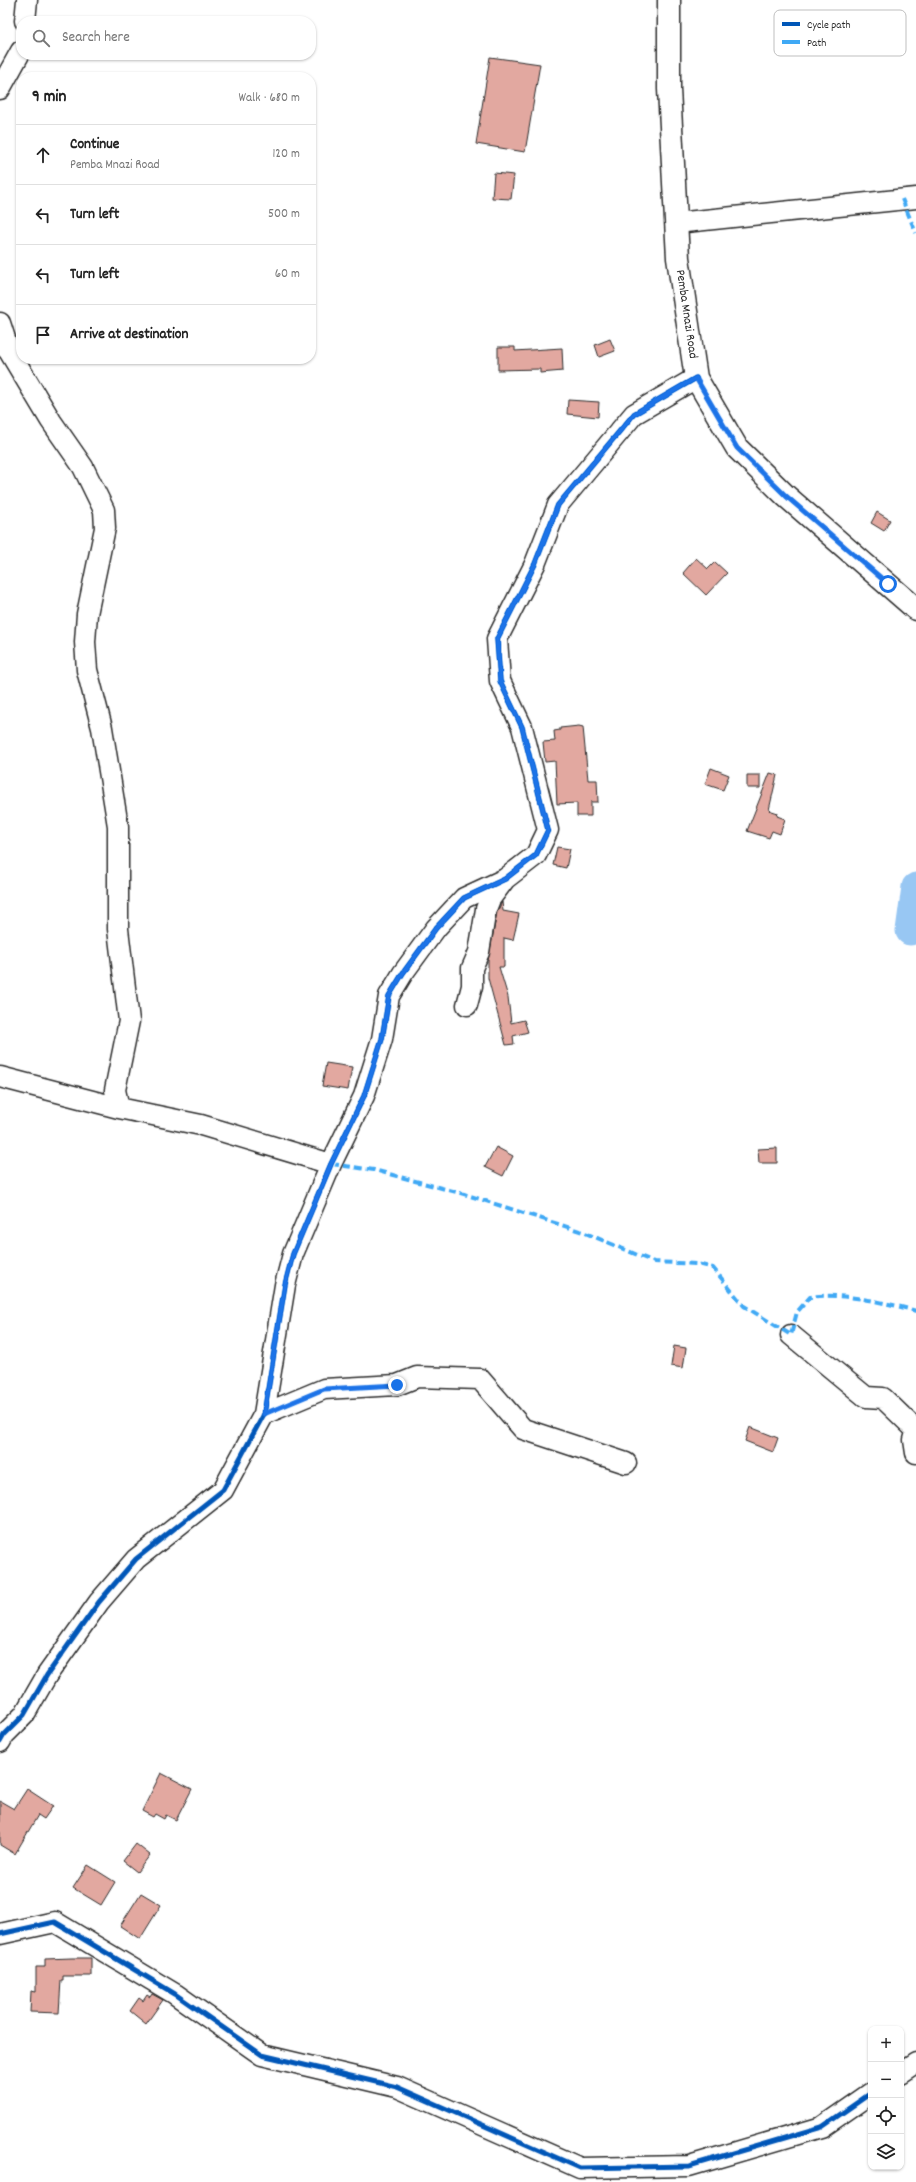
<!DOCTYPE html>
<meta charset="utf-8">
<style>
body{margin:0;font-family:Dekko,sans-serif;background:#f6f6f6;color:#222}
.controls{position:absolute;right:12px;bottom:12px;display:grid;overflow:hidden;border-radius:8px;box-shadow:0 1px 3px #0004}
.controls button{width:36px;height:36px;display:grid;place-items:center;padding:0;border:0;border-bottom:1px solid #e0e0e0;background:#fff;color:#222;font:20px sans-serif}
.stop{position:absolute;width:12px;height:12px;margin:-9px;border:3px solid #1a73e8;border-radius:50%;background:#fff}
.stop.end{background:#1a73e8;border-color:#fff;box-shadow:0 1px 4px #0008}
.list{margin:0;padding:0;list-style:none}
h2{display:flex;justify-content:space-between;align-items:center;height:52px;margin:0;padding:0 16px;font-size:17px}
h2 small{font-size:13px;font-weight:400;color:#767676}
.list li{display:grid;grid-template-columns:26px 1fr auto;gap:12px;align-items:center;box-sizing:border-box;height:60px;padding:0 16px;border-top:1px solid #e0e0e0}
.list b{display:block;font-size:15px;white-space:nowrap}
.list p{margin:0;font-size:13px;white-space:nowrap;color:#767676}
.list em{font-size:13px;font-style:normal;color:#767676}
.icon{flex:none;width:22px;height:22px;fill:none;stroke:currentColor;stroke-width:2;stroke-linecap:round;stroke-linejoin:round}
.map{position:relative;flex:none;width:916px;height:2182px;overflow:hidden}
.search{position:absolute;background:#fff;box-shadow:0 1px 3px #0004;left:16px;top:16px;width:300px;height:44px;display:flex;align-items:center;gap:10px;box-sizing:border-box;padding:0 14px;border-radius:16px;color:#767676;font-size:15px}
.panel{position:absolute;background:#fff;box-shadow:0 1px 3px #0004;left:16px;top:72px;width:300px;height:292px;border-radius:16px}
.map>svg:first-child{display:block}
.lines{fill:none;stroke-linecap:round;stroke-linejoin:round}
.river{stroke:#98c7f3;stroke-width:29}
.building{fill:#e2a8a0;stroke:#2b2b2b}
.street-casing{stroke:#2b2b2b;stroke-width:23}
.secondary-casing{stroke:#2b2b2b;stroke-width:25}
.street{stroke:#fff;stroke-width:20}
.secondary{stroke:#fff;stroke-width:22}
.quiet{stroke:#3fa9f5;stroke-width:4;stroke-dasharray:8 4;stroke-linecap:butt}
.cycleway-casing{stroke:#fff;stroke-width:8}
.cycleway{stroke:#0057b8;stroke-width:5}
.route{stroke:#1a73e8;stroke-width:5}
.labels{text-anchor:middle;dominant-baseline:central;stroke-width:3.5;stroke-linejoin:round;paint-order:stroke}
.street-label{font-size:13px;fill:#2b2b2b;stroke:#fff}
.key{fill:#fff;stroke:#bfbfbf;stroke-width:1}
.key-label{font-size:11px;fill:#2b2b2b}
</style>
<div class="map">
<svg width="916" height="2182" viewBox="0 0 916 2182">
<rect width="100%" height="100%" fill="#fff"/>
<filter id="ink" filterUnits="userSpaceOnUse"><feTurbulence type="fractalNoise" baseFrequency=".025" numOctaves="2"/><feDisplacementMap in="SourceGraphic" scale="8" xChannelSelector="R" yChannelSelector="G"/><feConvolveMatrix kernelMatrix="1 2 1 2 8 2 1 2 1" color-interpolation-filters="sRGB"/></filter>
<g filter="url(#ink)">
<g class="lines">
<!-- river -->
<path class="river" d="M910,931l6,-44"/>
</g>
<!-- building -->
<path class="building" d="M490,57l50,7 -15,88 -49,-8z
M494,173l20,2 -3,24 -19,-1z
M610,339l5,12 -16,6 -4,-12z
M498,347h17v4l47,-3 1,23 -23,2v-4l-42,1z
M568,400l31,2 -1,15 -31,-3z
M877,512l13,8 -6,11 -13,-8z
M696,558l12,11 7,-7 12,11 -21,22 -23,-22z
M579,726l4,1 5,53h9l1,22h-7v14h-14v-13l-20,1 -2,-43 -10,1 -2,-20 12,-1 -1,-10 6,-1v-2z
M711,768l18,7 -6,15 -18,-6z
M770,773l7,2 -8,35 9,3 -1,3 8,3 -5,15 -8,-3 -3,7 -22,-7z
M747,775h13v13h-13z
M557,847l13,2 -4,19 -13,-3z
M502,902l1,9 16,3 -6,26 -9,-2v29h-5l9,30 3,26 13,-3 4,12 -15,4 1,8 -8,1 -18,-67v-17l9,-49z
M326,1063l26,4 -4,23 -26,-4z
M496,1147l17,9 -10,20 -18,-9z
M777,1148v15h-18l-1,-14z
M674,1346l12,2 -3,20 -12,-2z
M750,1427l28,11 -5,14 -28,-11z
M161,1773l31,16 -16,31 -10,-5 -2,4 -9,-5 -2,3 -11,-6z
M27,1789l26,17 -9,13 -6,-4 -23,39 -15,-9v-44l14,8z
M136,1844l14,11 -13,17 -14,-11z
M88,1865l27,17 -14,23 -28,-17z
M141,1893l20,12 -21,34 -20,-13z
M72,1958h19v18h-28v4h-2l-2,33 -29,-1 1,-21 5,1v-25h9v-8z
M152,1994l11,6 -17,24 -16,-13 9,-13 4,3 4,-6 3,2z"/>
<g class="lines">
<defs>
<path id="street" d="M25,21l2,-21
M0,89l21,-38
M676,223l240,-25
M0,323l9,28
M0,342l9,9 42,70 32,46 21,43 1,18 -18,86 -2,28 2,28 15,58 16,98v103l11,92 -14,69 4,18
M467,1005l5,-19v-18l7,-16 7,-43 4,-10 15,-20
M0,1077l119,31 82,17 130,39
M791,1335l75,62 17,1 33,32
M264,1414l60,-25 73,-4 20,-8 63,2 43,50 103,34
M916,1433l-2,7 2,13
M0,1742l4,-7 20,-20 23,-40 52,-73 37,-43 87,-69 41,-76 21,-129 8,-31 38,-90 33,-68 18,-57 7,-43 14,-23 33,-45 28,-30 41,-19 31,-24 12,-25 -26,-103 -22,-46 -3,-42 38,-75 23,-59 76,-91 62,-36
M0,1934l55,-12 120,72 87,61 135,32 183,81 109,-2 133,-39 49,-34
M901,2073l15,-10"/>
<g id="secondary">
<path id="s1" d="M669,0v89l9,169 18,120 41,70 49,48 130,113"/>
</g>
</defs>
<!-- street casing -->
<use href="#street" class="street-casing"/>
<!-- secondary casing -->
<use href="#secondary" class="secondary-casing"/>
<!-- street -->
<use href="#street" class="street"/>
<!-- secondary -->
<use href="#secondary" class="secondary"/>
<!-- quiet -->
<path class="quiet" d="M902,199l14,34
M331,1164l43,6 90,24 119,38 71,30 44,2 15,4 31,38 47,29 6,-23 13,-15c29,-5 78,6 106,14"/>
<defs>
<path id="cycleway" d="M0,1742l4,-7 20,-20 23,-40 52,-73 37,-43 87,-69 41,-76 21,-129 8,-31 38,-90 33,-68 18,-57 7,-43 14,-23 33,-45 28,-30 41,-19 31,-24 12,-25 -26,-103 -22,-46 -3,-42 38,-75 23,-59 76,-91 62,-36
M0,1934l55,-12 120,72 87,61 135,32 183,81 109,-2 133,-39 49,-34"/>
</defs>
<!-- cycleway casing -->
<use href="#cycleway" class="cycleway-casing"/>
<!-- cycleway -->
<use href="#cycleway" class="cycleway"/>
</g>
</g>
<g class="lines" filter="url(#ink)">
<!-- route -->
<path class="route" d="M397,1385l-73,4 -60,25 21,-130 8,-30 38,-90 33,-68 18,-57 7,-43 14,-23 33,-45 28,-30 41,-19 31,-24 12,-25 -26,-103 -22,-46 -3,-42 38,-75 23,-59 76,-91 62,-36 41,70 49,48 102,88"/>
</g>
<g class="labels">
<!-- street labels -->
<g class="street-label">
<text stroke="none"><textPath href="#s1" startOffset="315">Pemba Mnazi Road</textPath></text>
</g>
</g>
<!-- legend -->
<rect x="774" y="10" width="132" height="46" rx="6" class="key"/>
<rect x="782" y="22" width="18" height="4" fill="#0057b8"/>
<rect x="782" y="40" width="18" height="4" fill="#3fa9f5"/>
<g class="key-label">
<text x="807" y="28">Cycle path</text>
<text x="807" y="46">Path</text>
</g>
</svg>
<div class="controls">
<button>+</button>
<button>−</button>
<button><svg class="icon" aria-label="locate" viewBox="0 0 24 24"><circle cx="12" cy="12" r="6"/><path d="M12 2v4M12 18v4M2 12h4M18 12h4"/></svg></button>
<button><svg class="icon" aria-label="layers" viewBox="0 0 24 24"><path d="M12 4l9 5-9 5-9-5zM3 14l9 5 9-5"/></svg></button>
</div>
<div class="stop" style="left:888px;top:584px"></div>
<div class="stop end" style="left:397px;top:1385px"></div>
<div class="search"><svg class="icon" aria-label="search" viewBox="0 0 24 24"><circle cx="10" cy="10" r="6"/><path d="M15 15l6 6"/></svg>Search here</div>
<section class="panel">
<h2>9 min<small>Walk · 680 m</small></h2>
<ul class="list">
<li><svg class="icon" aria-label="ahead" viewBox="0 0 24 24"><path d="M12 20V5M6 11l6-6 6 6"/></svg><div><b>Continue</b><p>Pemba Mnazi Road</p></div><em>120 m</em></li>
<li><svg class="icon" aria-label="left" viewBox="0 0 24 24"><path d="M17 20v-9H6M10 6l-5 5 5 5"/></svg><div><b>Turn left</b></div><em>500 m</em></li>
<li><svg class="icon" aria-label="left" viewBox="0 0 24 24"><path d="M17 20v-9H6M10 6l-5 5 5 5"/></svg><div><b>Turn left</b></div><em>60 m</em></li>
<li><svg class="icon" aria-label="arrive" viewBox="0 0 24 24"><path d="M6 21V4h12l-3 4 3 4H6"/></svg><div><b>Arrive at destination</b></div></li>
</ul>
</section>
</div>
